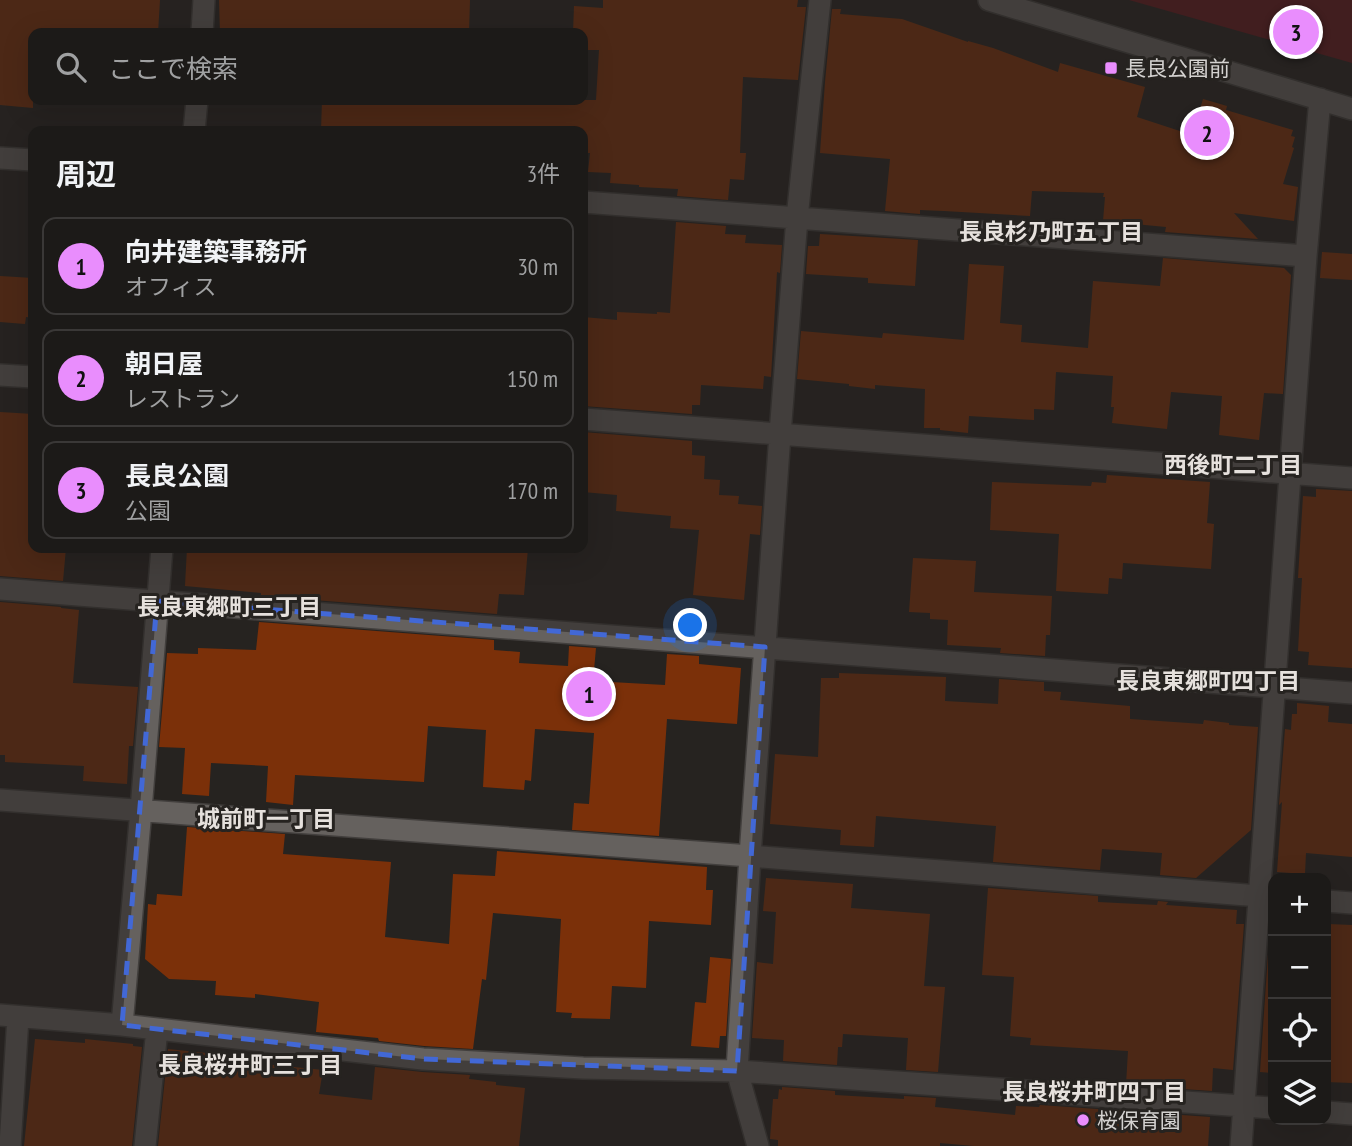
<!DOCTYPE html>
<html lang="ja">
<meta charset="utf-8">
<style>
body{margin:0;font-family:"PT Sans Narrow","Noto Sans JP",sans-serif;background:#252321;color:#f1f3f6}
.controls{position:absolute;right:21px;bottom:21px;display:grid;overflow:hidden;border-radius:14px;box-shadow:0 7px 28px #0002}
.controls button{width:63px;height:63px;display:grid;place-items:center;padding:0;border:0;border-bottom:2px solid #3a3837;background:#1c1a18;color:#f1f3f6;font:35px sans-serif}
.you{position:absolute;left:691px;top:626px;width:24px;height:24px;margin:-18px;border:5px solid #fff;border-radius:50%;background:#1a73e8;box-shadow:0 0 0 10px #1a73e833}
.badge{display:grid;place-items:center;width:46px;height:46px;border-radius:50%;background:#e98dfd;color:#111;font-size:23px;font-weight:700}
.pin{position:absolute;translate:-50% -50%;border:4px solid #fff;box-shadow:0 2px 7px #0006}
.list{margin:0;padding:0;list-style:none}
h2{display:flex;justify-content:space-between;align-items:center;height:91px;margin:0;padding:0 28px;font-size:30px}
h2 small{font-size:23px;font-weight:400;color:#a0a1a2}
.list li{display:grid;grid-template-columns:46px 1fr auto;gap:21px;align-items:center;box-sizing:border-box;height:98px;margin:0 14px 14px;padding:0 14px;border:2px solid #3a3837;border-radius:14px}
.list b{display:block;font-size:26px;white-space:nowrap}
.list p{margin:0;font-size:23px;white-space:nowrap;color:#a0a1a2}
.list em{font-size:23px;font-style:normal;color:#a0a1a2}
.icon{flex:none;width:38px;height:38px;fill:none;stroke:currentColor;stroke-width:2;stroke-linecap:round;stroke-linejoin:round}
.map{position:relative;flex:none;width:1352px;height:1146px;overflow:hidden}
.search{position:absolute;background:#1c1a18;box-shadow:0 7px 28px #0002;left:28px;top:28px;width:560px;height:77px;display:flex;align-items:center;gap:18px;box-sizing:border-box;padding:0 24px;border-radius:14px;color:#a0a1a2;font-size:26px}
.panel{position:absolute;background:#1c1a18;box-shadow:0 7px 28px #0002;left:28px;top:126px;width:560px;height:427px;border-radius:14px}
.map>svg:first-child{display:block}
.green{fill:#62191d}
.building{fill:#7b3009}
.lines{fill:none;stroke-linecap:round;stroke-linejoin:round}
.minor-casing{stroke:#423f3d;stroke-width:24}
.minor{stroke:#65615e;stroke-width:21}
.marked{fill:none;stroke:#4268d6;stroke-width:5;stroke-dasharray:14 9;stroke-linejoin:round}
.poi-dot{fill:#e98dfd;stroke:#262320;stroke-width:2.5}
.labels{text-anchor:middle;dominant-baseline:central;stroke-width:6;stroke-linejoin:round;paint-order:stroke}
.poi-label{font-size:21px;fill:#d4d2d0;stroke:#262320;text-anchor:start}
.neighbourhood-label{font-size:23px;font-weight:bold;fill:#e6e1dd;stroke:#262320}
</style>
<div class="map">
<svg width="1352" height="1146" viewBox="0 0 1352 1146">
<rect width="100%" height="100%" fill="#262320"/>
<!-- green -->
<path class="green" d="M1129,0h223v63z"/>
<!-- building -->
<path class="building" d="M0,0h160l-2,33h-125v75l-33,-3z
M219,0h251l-1,33h-249z
M603,0h195l-1,7h9l-8,73 -55,-3 -3,76h6l-2,27 -14,-1 -2,21 -51,-4 1,-7 -39,-2v-2l-29,-2 1,-10 -23,-1 2,-19h-7v-22h-262l1,-31h274l3,-50h-16v-17h-10l1,-27 29,2z
M832,9h9l-1,5 62,5 66,23v-1l25,7 65,24 2,-9 85,24 -8,30 55,18 11,-36 24,7 -1,4 67,20 -2,6 4,1 -3,10 2,1 -11,36 15,3 -4,34 -60,-8 24,26 -93,-7 1,-5 -63,-6 2,-24h-2l1,-4 -72,-2 -2,25 -86,-5 -24,-1v4l-35,-3 5,-52 -70,-6 5,-71z
M676,222l50,4 -1,8 21,1 -1,8 37,2 -2,28 -3,-1 -6,105 -7,-1 -1,13 -62,-4 -1,20h-8v9l-109,-8v-89l34,3v-8l40,2v-2l13,1z
M820,234l98,6 -3,46 -47,-3v-5l-62,-4 2,-28h11z
M1322,252l30,2v26l-32,-2z
M1163,258l121,10 7,7 -8,119 -19,-1 -5,47 -40,-5 3,-39 -51,-4 -4,37 -55,-6 2,-16h-3l2,-31 -57,-4 -2,38 -20,-1v11l-65,-4 -1,17 -28,-3v-2h-16l1,-39 -50,-4v4l-26,-3v-2l-52,-5 4,-48 81,7 1,-5 81,7 5,-76 35,2 -4,57 22,2 -1,17 67,6 5,-67 67,5z
M0,276l33,2v40l-7,-1 -1,7 -25,-2z
M0,412l33,2v134h33l-3,33 -63,-5z
M583,432l109,9v14l13,1 -1,23 16,1 -1,15 20,1 -1,8 24,2 -2,29 -10,-1 -6,66 -51,-5 6,-65 -29,-2 1,-12 -55,-5 1,-16 -34,-3z
M1107,475l103,7 -3,41 7,1 -3,45 -88,-6 -1,16 -13,-1 -1,16 -52,-3 3,-57 -69,-4 2,-48 99,4 1,-4 14,1z
M1316,489l36,2v177l-44,-3 1,-13 -11,-1 4,-73h-4l5,-82 13,1z
M187,548h341l-4,47 -25,-1 -2,20 -236,-18v-3l-76,-7z
M913,558l63,3 -2,31 78,4 -2,39h-4l-1,21 -45,-3 1,-5 -54,-3 1,-25 -18,-1v-6l-21,-1z
M0,602l61,5v1l18,2 -6,73 65,4 -5,59h-4l-2,38 -44,-3 1,-15 -79,-4v-7h-5z
M259,622l235,18v10l26,2 -1,11 49,3 1,-20 27,2 -3,33 72,4 2,-31 32,2v8l42,4 -4,56 -70,-5 -8,117 -87,-6 2,-27 15,1 5,-71 -59,-4 -4,52 -6,-1 -1,10 -41,-3 3,-57 -58,-4 -4,56 -129,-7 -2,30 -27,-3 2,-36 -57,-3 -2,33 -27,-2 3,-46 -26,-1 8,-94 31,1v-6l58,2z
M839,673l107,4 -1,24 53,3 1,-25 45,3v9l17,1 -1,8 70,6v13l73,5 1,-4 25,3v2l29,2 -7,103 -55,48 -36,-3 2,-22 -60,-4 -2,21 -107,-8 3,-36 -120,-10 -2,31 -34,-2 1,-15 -71,-6 5,-70 43,3 3,-79h18z
M1297,703l32,3 -1,16 24,2v133l-46,-4 -1,21 -28,-2 5,-70 -3,3 6,-76 6,1 1,-16h5z
M187,827l98,7 -2,20 108,8 -6,75 64,7 4,-70 42,2 2,-25 210,16 -1,23h7l-2,35 -62,-4 -3,67 -34,-2 -2,33 -39,-1 1,-5 -16,-1 5,-93 -68,-6 -7,67 -4,-1 -9,70 -49,-3 -45,-5 -1,-3 -62,-6 3,-30 -64,-8v4l-40,-3 1,-14 -47,-2 -24,-20 3,-55 8,1 1,-11 25,2z
M766,878l87,6 -2,24 79,6 -6,72 21,1 -7,85 -32,-2 2,-32 -65,-4 -1,13h-4l-1,18 -54,-4 1,-21 -32,-2 5,-76 16,2 3,-52 -13,-1z
M988,888l110,8v6l59,3 1,-4 10,1 -2,3 71,5 -1,14h8l-11,146 -20,-2 -1,23 -86,-6 2,-34 -98,-6 1,-7 -21,-2 4,-59 -32,-2z
M1328,924l24,1v158l-26,-1v-121z
M1270,925h3v148l-13,-1z
M710,957l21,2 -5,77h-6l-1,12 -28,-2 4,-44 11,1z
M35,1039l50,4v-4l48,5v2l9,1 -10,99h-108z
M168,1049l87,9v5l68,7 -4,24 53,6 3,-33 47,5 48,3 -1,4 27,3v3l29,3 -6,58h-361z
M782,1087l53,4v4l69,4v-3l32,2 -1,9 80,8 1,-9 23,1 1,-2 170,12 -2,29h-234l-34,-3v3h-162v-6l-8,-1 3,-40h5l1,-10 3,1z"/>
<g class="lines">
<defs>
<path id="minor" d="M989,0l363,109
M202,33l2,-33
M194,131l3,-31
M0,158l33,2
M583,202l723,54
M0,375l33,2
M583,419l769,59
M0,589l1352,104
M0,800l750,56 523,41
M1326,901l26,2
M0,1015l122,10 301,34 160,9 154,3 536,37
M122,1025l19,-215 21,-262
M1326,1112l26,2
M10,1146l8,-129
M145,1146l12,-117
M758,1146l-21,-75 13,-215 30,-422 17,-216 23,-218
M1241,1146l65,-890 14,-157"/>
</defs>
<!-- minor casing -->
<use href="#minor" class="minor-casing"/>
<!-- minor -->
<use href="#minor" class="minor"/>
</g>
<!-- marked area -->
<path d="M0 0H1352V1146H0ZM157,601l608,46 -28,424 -314,-12 -301,-34z" fill="#262320" fill-opacity=".55" fill-rule="evenodd"/>
<path class="marked" d="M157,601l608,46 -28,424 -314,-12 -301,-34z"/>
<!-- markers -->
<g class="poi-dot">
<rect x="1104" y="61" width="14" height="14" rx="3.5"/>
<circle cx="1083" cy="1120" r="7"/>
</g>
<g class="labels">
<!-- poi labels -->
<g class="poi-label">
<text x="1125" y="68">長良公園前</text>
<text x="1097" y="1120">桜保育園</text>
</g>
<!-- neighbourhood labels -->
<g class="neighbourhood-label">
<text x="1051" y="231">長良杉乃町五丁目</text>
<text x="1233" y="464">西後町二丁目</text>
<text x="229" y="606">長良東郷町三丁目</text>
<text x="1208" y="680">長良東郷町四丁目</text>
<text x="266" y="818">城前町一丁目</text>
<text x="250" y="1064">長良桜井町三丁目</text>
<text x="1094" y="1091">長良桜井町四丁目</text>
</g>
</g>
</svg>
<div class="controls">
<button>+</button>
<button>−</button>
<button><svg class="icon" aria-label="locate" viewBox="0 0 24 24"><circle cx="12" cy="12" r="6"/><path d="M12 2v4M12 18v4M2 12h4M18 12h4"/></svg></button>
<button><svg class="icon" aria-label="layers" viewBox="0 0 24 24"><path d="M12 4l9 5-9 5-9-5zM3 14l9 5 9-5"/></svg></button>
</div>
<div class="you"></div>
<div class="pin badge" style="left:589px;top:694px">1</div>
<div class="pin badge" style="left:1207px;top:133px">2</div>
<div class="pin badge" style="left:1296px;top:32px">3</div>
<div class="search"><svg class="icon" aria-label="search" viewBox="0 0 24 24"><circle cx="10" cy="10" r="6"/><path d="M15 15l6 6"/></svg>ここで検索</div>
<section class="panel">
<h2>周辺<small>3件</small></h2>
<ul class="list">
<li><span class="badge">1</span><div><b>向井建築事務所</b><p>オフィス</p></div><em>30 m</em></li>
<li><span class="badge">2</span><div><b>朝日屋</b><p>レストラン</p></div><em>150 m</em></li>
<li><span class="badge">3</span><div><b>長良公園</b><p>公園</p></div><em>170 m</em></li>
</ul>
</section>
</div>
